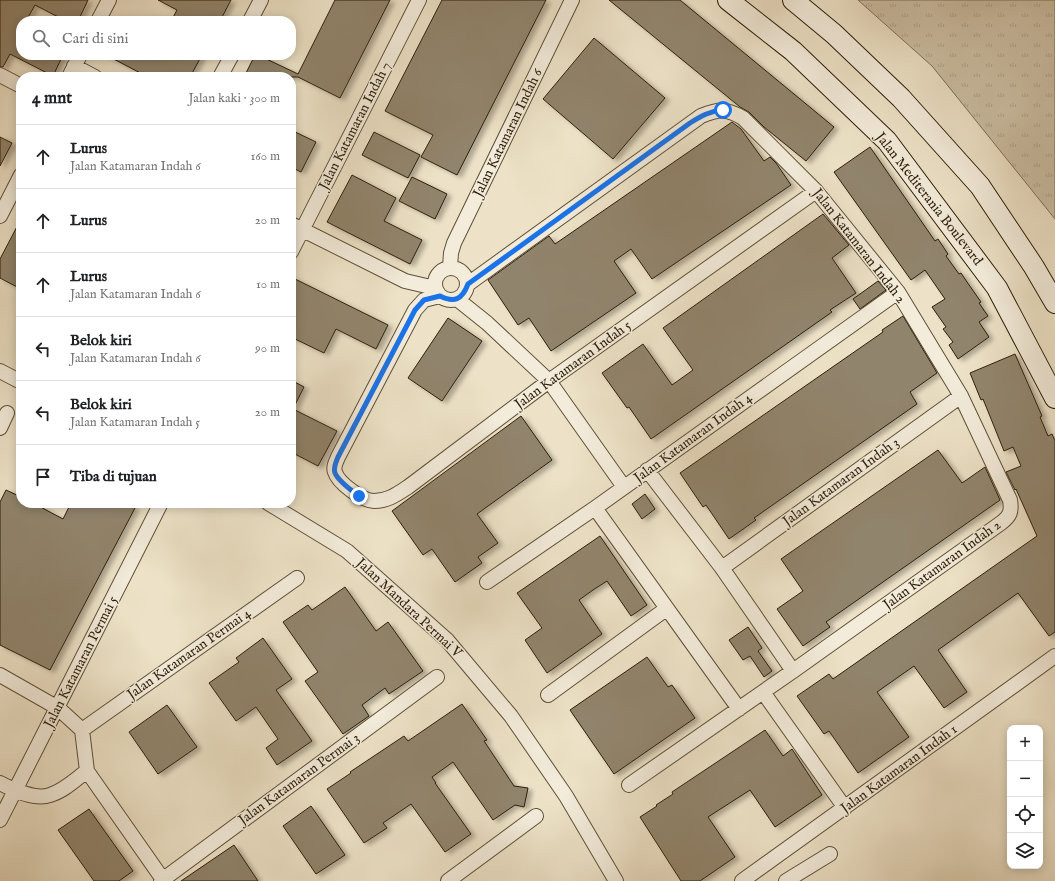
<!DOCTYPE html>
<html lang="id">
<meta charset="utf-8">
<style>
body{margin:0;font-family:"IM FELL English",serif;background:#f2f2f2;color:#202124}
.controls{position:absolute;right:12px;bottom:12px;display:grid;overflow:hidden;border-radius:8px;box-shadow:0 2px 10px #0003}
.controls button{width:36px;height:36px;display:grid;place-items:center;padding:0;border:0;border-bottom:1px solid #e0e0e0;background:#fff;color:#202124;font:20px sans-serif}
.stop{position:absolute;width:12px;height:12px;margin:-9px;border:3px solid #1a73e8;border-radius:50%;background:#fff}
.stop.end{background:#1a73e8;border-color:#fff;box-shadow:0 1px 4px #0008}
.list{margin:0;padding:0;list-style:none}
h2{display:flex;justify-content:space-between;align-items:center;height:52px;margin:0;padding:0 16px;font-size:17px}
h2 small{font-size:13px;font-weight:400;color:#757577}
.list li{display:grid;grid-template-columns:26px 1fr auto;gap:12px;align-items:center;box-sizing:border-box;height:64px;padding:0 16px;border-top:1px solid #e0e0e0}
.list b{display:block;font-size:15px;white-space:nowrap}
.list p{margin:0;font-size:13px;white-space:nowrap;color:#757577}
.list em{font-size:13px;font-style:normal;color:#757577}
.icon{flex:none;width:22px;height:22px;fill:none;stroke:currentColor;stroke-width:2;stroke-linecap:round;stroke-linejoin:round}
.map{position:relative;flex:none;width:1055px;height:881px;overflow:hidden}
.search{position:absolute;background:#fff;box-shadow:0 2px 10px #0003;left:16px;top:16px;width:280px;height:44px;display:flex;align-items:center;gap:10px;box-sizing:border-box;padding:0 14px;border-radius:16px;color:#757577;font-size:15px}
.panel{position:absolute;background:#fff;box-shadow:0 2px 10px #0003;left:16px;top:72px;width:280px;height:436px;border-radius:16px}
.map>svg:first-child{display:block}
.park{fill:url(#park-tufts);stroke:#7e7058}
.building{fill:#91846c;stroke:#2e1f09;filter:url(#shadow)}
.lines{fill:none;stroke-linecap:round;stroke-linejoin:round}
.street-casing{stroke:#5e5038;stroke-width:16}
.secondary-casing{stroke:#2e1f09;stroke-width:22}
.street{stroke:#f3ecdb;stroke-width:14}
.secondary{stroke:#f3ecdb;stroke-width:20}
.route{stroke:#1a73e8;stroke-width:5}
.labels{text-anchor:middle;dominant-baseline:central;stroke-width:3;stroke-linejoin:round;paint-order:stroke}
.street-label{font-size:14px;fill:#2e1f09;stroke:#f3ecdb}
</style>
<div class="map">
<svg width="1055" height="881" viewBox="0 0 1055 881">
<defs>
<pattern id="park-tufts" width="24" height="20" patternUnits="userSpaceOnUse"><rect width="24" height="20" fill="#cdc1a7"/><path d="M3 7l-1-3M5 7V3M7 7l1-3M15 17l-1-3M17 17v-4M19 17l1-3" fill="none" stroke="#b0a58e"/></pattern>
<filter id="shadow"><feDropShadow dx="4.5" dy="2.5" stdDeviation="2" flood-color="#0004"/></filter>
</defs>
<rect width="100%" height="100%" fill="#ede2c7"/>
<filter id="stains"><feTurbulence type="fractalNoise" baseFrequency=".005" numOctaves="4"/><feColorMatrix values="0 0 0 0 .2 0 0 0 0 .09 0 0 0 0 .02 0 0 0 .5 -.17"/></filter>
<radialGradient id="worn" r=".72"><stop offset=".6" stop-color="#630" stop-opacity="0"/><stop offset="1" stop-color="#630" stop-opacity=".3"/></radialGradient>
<!-- park -->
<path class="park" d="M858,0h197v219l-123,-153z"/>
<!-- building -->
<path class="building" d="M0,0h88l-10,21h-12l-31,-16 -9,16h-5v34h42l-10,21 -43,-22 -7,13h-3z
M158,0h73l-11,21h-49l6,-11z
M335,0h55l-50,98 -42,-21h-54l11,-22h3l40,19z
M442,0h104l-89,175 -36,-18 12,-22 -48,-24z
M609,0h71l154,127 -28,34 -42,-34 -15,-15 -9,-5z
M594,38l71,60 -52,61 -70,-60z
M106,55h96l-12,22h-42z
M732,122l9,7 23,32 6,-4 6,6 15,22 -139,94 -21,-30 -17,12 22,32 -85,58 -22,-33 -11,7 -30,-45 61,-44 6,8z
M291,130l25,12 -15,30 -10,-5z
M374,132l46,23 -12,23 -46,-23z
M0,137l12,6 -12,23z
M870,147l65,94 3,-2 10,15 -2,2 13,18 2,-1 6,9 14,20 -2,1 9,13 -9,6 10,15 -31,22 -9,-14 4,-3 -10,-13 3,-2 -14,-20 13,-8 -20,-29 -14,10 -77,-108z
M352,175l44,23 -12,23 38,19 -12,24 -83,-42z
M412,177l35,17 -12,25 -36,-18z
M823,214l26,31 -17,13 24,35 -26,17 2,2 -181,127 -22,-32 -2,1 -25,-35 41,-29 29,41 21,-15 -30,-42z
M21,219v70l-21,-11v-19z
M291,277l97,48 -12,24 -40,-20 -12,24 -33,-16z
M878,281l8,9 -26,19 -7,-10z
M903,316l34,57 -27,19 7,12 -163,114 2,2 -27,19 -23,-34 -3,2 -23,-34 203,-141 -1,-2z
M448,318l34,23 -40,60 -34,-23z
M1015,354l27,62 -2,1 8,19 4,-2 3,7v191l-6,4 -31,-43 -80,57 29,42 -23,16 -30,-42 -37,26 32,45 -51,36 -29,-42 -5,3 -27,-38 32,-22 4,5 204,-143 -21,-47 -1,1 -9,-18 15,-6 -8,-19 -9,4 -21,-52 -2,1 -11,-27z
M291,380l13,7 -11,22 44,22 -19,35 -27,-14z
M521,416l31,44 -75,54 21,29 -20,14 4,6 -27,19 -23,-33 -9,6 -31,-44z
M938,450l24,33 23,-16 15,33 -174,122 4,5 -27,19 -26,-37 26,-18 -22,-32z
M6,490l15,7v6h12l30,16 8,-16h54l10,5 -85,162 -50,-25v-143z
M645,494l10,15 -13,10 -10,-15z
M600,536l47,69 -16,11 -24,-35 -14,9 -14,10 23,34 -55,39 -22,-33 17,-12 -25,-35z
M345,587l31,44 12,-9 35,49 -34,23 -4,-6 -23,17 7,11 -26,18 -38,-53 13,-9 -35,-50 25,-17 4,5z
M748,627l14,21 -4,3 14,20 -8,6 -14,-21 -7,4 -14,-20z
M263,638l29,41 -16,11 36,51 -35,24 -11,-17 12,-9 -22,-32 -20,14 -27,-38 30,-21 -3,-4z
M647,657l21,30 4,-2 23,33 -81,56 -44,-64z
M462,704l25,36 -3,1 30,45 14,2 -4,19 -9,-2 -22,15 -40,-58 -21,15 4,6h-1l36,51 -26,18 -34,-48 -28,19 4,5 -23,15 -37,-54 24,-16 -1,-1 54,-36 4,5z
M167,705l30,42 -39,27 -29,-42z
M765,730l18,26 9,-7 30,46 -47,32 -25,-37 -42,27 27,40 -35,24h-19l-41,-64 17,-11 -1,-1 17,-11 -1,-2z
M311,806l34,49 -29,19 -33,-48z
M89,809l44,62 -14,10h-25l-36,-51z
M234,845l24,36h-77z"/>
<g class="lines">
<defs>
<path id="street" d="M98,21l11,-21
M250,21l11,-21
M74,66l21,11
M0,75l21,11
M69,77l11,-22
M220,77l12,-22
M0,216l21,-41
M291,224l114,57 30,7
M291,252l128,-252
M450,267l1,-14 3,-10 118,-243
M435 284a16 16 0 1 1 32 0a16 16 0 1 1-32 0Z
M468,284l233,-168c18,-7 25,-8 42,2l73,73 82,101 63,104 49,104c2,12 0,16 -9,23l-208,148 -164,114
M440,296l-16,4 -9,10 -77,147c-2,5 -5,10 -3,15 3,11 28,29 39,29 14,0 23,-7 34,-14l141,-106 267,-190
M457,299l30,24 62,58 75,106
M0,371l21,11
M0,428l7,-15
M647,470l75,98 71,103
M268,503l79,48 100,89 64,76 55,80 50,85
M595,508l144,201
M722,568l239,-172
M487,582l108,-74 303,-216
M0,675l58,33 24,22 5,41c-11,8 -23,20 -37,24 -14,5 -37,-5 -50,-12
M763,692l82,116
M548,695l118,-86
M82,730l215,-152
M87,771l77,110
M0,820l161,-317
M161,881l276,-204
M448,881l88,-65
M742,881l313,-225
M786,881l44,-27"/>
<path id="secondary" d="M728,0l65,51 94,90 110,147 58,110
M793,0l41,34 67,64 79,88 54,81 21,36"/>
</defs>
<!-- street casing -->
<use href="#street" class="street-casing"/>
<!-- secondary casing -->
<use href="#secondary" class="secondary-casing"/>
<!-- street -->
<use href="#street" class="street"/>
<!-- secondary -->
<use href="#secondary" class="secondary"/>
</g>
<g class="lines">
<!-- route -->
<path class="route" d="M359,496c-8,-6 -20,-14 -24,-23 -2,-5 1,-11 3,-16l77,-147 9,-10 16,-4c14,7 22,4 28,-12l222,-161c11,-7 20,-12 33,-13"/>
</g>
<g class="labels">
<!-- street labels -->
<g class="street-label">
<text transform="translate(355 126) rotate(-63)">Jalan Katamaran Indah 7</text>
<text transform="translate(508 133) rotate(-64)">Jalan Katamaran Indah 6</text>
<text transform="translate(929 199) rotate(52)">Jalan Mediterania Boulevard</text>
<text transform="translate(859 246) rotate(52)">Jalan Katamaran Indah 2</text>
<text transform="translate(573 365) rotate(-36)">Jalan Katamaran Indah 5</text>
<text transform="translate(693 438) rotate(-36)">Jalan Katamaran Indah 4</text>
<text transform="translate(841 482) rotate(-36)">Jalan Katamaran Indah 3</text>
<text transform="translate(942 565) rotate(-36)">Jalan Katamaran Indah 2</text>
<text transform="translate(409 608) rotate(43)">Jalan Mandara Permai V</text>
<text transform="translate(189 654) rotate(-35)">Jalan Katamaran Permai 4</text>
<text transform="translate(81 662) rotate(-63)">Jalan Katamaran Permai 5</text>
<text transform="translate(899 769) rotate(-36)">Jalan Katamaran Indah 1</text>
<text transform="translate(299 779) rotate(-36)">Jalan Katamaran Permai 3</text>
</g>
</g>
<rect width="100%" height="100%" filter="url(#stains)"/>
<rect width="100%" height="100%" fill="url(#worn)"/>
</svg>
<div class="controls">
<button>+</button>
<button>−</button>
<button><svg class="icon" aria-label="locate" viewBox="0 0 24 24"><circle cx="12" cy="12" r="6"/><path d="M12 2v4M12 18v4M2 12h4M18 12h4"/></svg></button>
<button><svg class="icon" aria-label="layers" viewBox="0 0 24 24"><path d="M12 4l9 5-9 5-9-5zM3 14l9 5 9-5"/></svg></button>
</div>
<div class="stop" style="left:723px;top:110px"></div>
<div class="stop end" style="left:359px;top:496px"></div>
<div class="search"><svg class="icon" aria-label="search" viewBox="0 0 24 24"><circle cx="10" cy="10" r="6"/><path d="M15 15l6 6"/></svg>Cari di sini</div>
<section class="panel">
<h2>4 mnt<small>Jalan kaki · 300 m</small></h2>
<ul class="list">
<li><svg class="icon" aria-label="ahead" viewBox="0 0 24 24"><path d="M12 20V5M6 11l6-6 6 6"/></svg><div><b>Lurus</b><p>Jalan Katamaran Indah 6</p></div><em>160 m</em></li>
<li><svg class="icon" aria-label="ahead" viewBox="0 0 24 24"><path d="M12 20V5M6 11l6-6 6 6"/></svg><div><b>Lurus</b></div><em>20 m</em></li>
<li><svg class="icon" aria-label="ahead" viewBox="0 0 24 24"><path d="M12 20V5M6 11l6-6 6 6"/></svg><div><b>Lurus</b><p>Jalan Katamaran Indah 6</p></div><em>10 m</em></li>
<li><svg class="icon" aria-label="left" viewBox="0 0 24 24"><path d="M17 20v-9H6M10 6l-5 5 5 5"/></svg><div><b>Belok kiri</b><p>Jalan Katamaran Indah 6</p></div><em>90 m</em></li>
<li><svg class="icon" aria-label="left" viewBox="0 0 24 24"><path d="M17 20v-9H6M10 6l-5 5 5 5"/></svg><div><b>Belok kiri</b><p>Jalan Katamaran Indah 5</p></div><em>20 m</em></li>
<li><svg class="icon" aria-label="arrive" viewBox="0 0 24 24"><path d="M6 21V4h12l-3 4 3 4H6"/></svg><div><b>Tiba di tujuan</b></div></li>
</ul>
</section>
</div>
